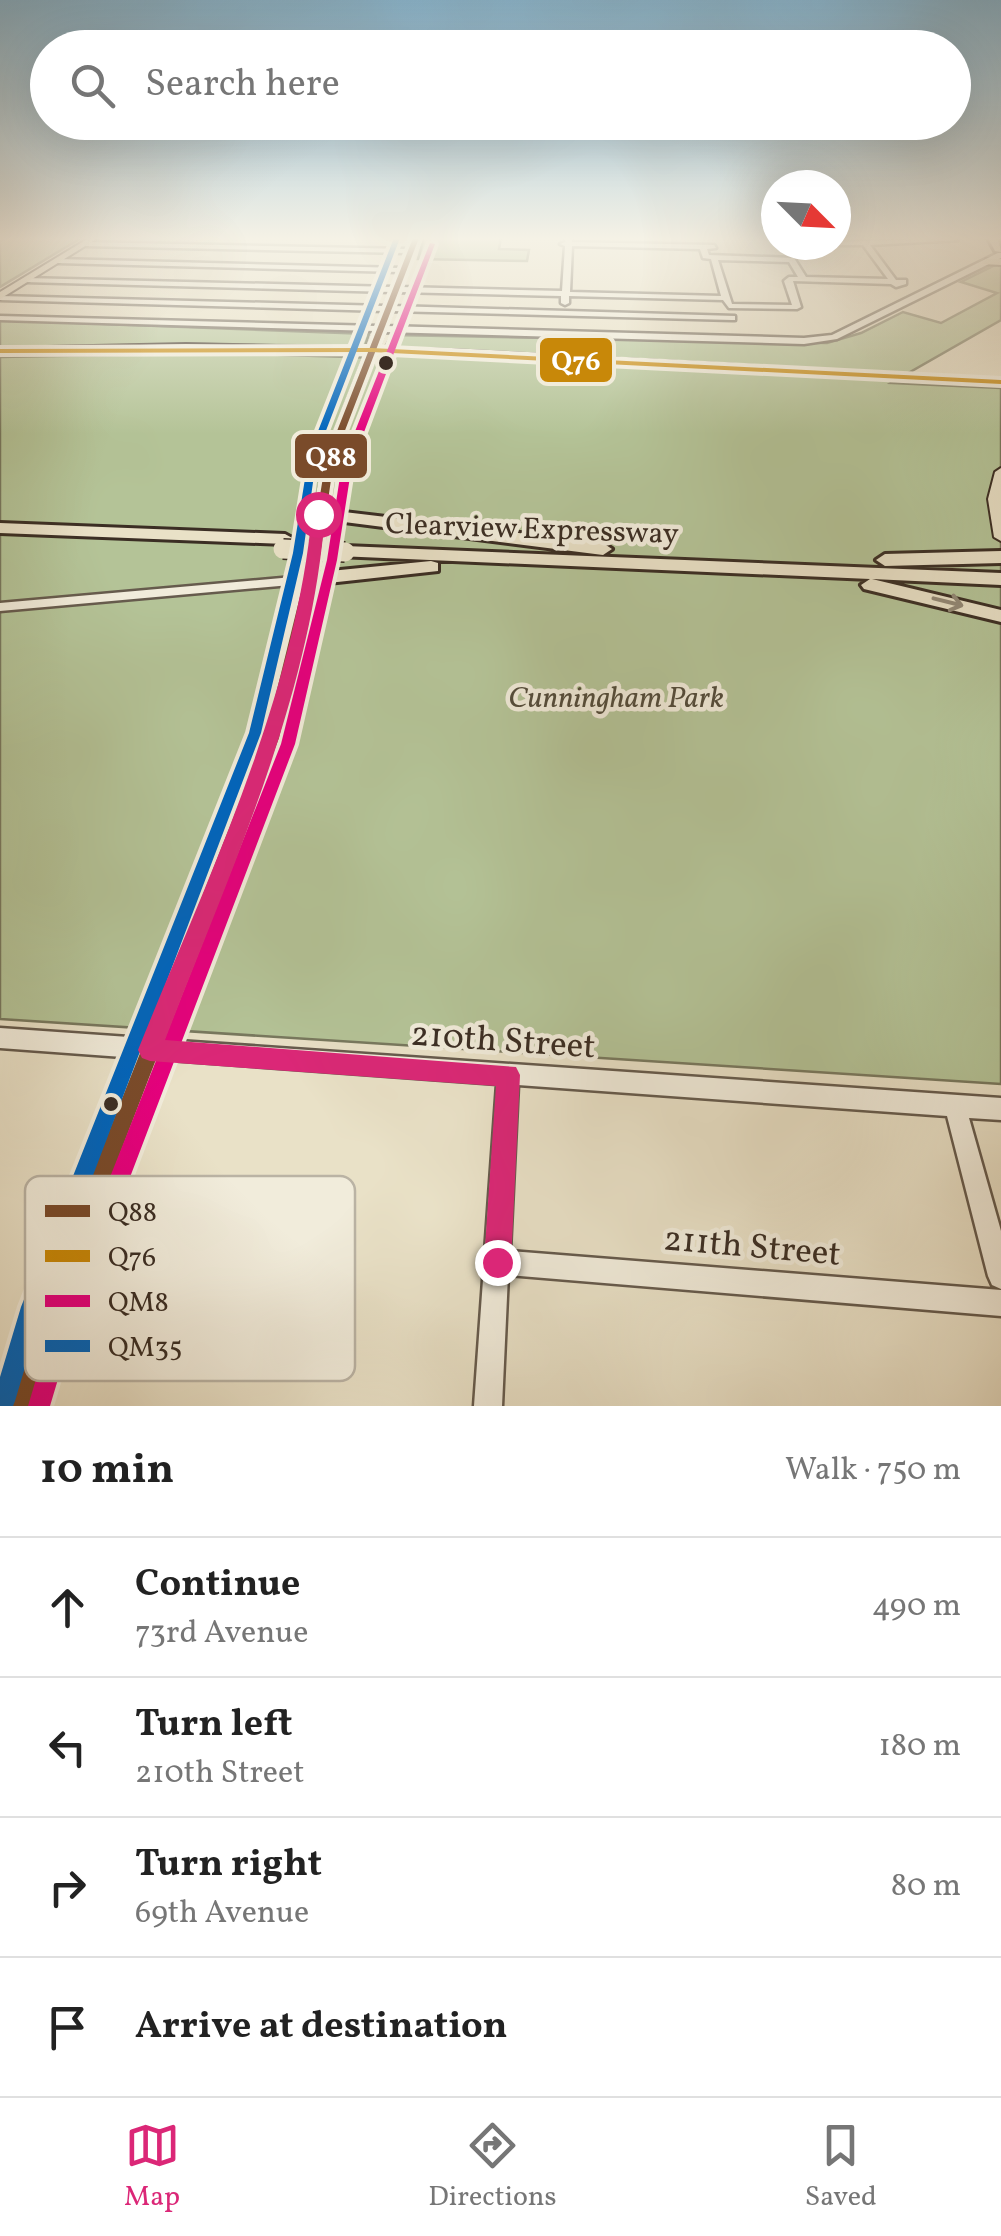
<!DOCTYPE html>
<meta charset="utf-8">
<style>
body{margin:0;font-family:Vollkorn,serif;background:#f6f6f6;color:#222}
.compass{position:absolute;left:761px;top:170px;width:90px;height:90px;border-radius:50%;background:#fff;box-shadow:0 10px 40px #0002;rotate:114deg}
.stop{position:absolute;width:30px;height:30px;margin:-22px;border:8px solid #db2777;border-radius:50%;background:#fff}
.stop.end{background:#db2777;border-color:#fff;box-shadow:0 2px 10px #0008}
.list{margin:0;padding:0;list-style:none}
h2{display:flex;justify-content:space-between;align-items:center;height:130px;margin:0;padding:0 40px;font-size:42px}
h2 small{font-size:32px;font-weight:400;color:#767676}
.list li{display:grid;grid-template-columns:65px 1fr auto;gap:30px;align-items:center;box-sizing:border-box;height:140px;padding:0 40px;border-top:2px solid #e0e0e0}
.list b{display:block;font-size:38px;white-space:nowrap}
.list p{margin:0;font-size:32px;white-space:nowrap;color:#767676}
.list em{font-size:32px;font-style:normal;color:#767676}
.icon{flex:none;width:55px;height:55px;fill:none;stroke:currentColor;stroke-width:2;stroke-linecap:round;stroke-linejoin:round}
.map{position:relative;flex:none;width:1001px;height:1406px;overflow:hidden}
.search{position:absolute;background:#fff;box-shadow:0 10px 40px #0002;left:30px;right:30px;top:30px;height:110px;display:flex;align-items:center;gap:25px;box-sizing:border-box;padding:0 35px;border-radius:55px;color:#767676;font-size:38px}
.sheet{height:690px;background:#fff}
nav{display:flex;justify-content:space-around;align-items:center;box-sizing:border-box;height:140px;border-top:2px solid #e0e0e0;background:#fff;font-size:28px;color:#767676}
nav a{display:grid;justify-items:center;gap:5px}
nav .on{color:#db2777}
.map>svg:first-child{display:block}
.green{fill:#b4c397;stroke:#78785e;stroke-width:2.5}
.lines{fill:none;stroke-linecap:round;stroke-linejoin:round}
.minor-casing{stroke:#665b4d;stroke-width:5}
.major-casing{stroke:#3b2e24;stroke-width:4}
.highway-casing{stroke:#3b2e24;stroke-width:6}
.minor{fill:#f1ecdb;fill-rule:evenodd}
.major{fill:#e9e1c7;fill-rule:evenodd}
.highway{fill:#e9e1c7;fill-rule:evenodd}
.highway-bridge-casing{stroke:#3b2e24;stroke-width:22;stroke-linecap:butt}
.highway-bridge{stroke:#e9e1c7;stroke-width:19}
.bus-1-casing{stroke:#f1ecdb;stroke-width:8}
.bus-2-casing{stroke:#f1ecdb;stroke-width:8}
.bus-3-casing{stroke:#f1ecdb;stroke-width:8}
.bus-4-casing{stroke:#f1ecdb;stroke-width:8}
.bus-1{fill:#7a4b2a;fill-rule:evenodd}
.bus-2{fill:#c88809;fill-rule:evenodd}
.bus-3{fill:#e5007d;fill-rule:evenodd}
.bus-4{fill:#0065bd;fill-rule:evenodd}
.oneway{stroke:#928876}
.route{fill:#db2777}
.bus-dot{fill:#3b2e24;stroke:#f1ecdb;stroke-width:4}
.labels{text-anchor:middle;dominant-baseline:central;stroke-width:9;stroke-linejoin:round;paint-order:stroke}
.street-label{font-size:30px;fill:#3b2e24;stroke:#f1ecdb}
.park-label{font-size:30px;font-style:italic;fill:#534c3b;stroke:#f1ecdb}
.near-street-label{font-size:35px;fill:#3b2e24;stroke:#f1ecdb}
.key{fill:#f1ecdb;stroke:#bab3a4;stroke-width:2.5}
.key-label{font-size:28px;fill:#3b2e24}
.line-badge{stroke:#f1ecdb;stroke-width:4}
.badge-label{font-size:28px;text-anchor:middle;font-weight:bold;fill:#fff}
</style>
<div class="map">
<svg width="1001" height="1406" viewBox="0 0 1001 1406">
<rect width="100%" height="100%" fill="#e9e1c7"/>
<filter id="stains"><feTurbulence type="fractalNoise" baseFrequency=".002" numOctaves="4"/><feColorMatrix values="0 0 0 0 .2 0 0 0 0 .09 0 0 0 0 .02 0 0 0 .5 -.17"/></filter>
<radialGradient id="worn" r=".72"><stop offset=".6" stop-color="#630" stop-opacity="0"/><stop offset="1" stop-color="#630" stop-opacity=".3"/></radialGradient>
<!-- green -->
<path class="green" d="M0,238h81l-81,49z
M424,238h77l-2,11 30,1 -2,11 -109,-2z
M1001,262v58l-110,63 110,5v696l-1001,-65v-662l224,-4 154,5 14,-23 435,8 34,-10 42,-21 38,11 56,-30 -36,-11z
M0,320l369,14 -4,12 -165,-2 -200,3z"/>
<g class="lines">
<defs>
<path id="minor" d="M413,238h6l-18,49 161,4 3,-45 -5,-2 5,-2 1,-4h6v4l142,3 2,3 -9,1 2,6 85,3 12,19 82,2 -25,-34h-30h3v-3l119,-4 3,2 -88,5 26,35h10v4l-10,3 -5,-3 -98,-3 8,26 -4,2 -68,-1 -6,-8 -154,-4v7l-4,2 -4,-2v-7l-162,-4 -6,14 342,10v4h-3l-340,-9 -6,15 418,12 28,-3 166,-82h3v5l-164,81 -33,5 -420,-12 -49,127 -14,97 -41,182 -116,302 837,58v22l-32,-2 32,113v58l-9,-4 -4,-9 -41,-160 -429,-31 -8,166 491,39v26l-493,-41 -6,131h-28l23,-322 -341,-25 -95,254 -26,93h-28l28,-93 101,-255 -136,-10v-20l143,10 121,-300 38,-154 -302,27v-8l304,-27 21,-117 50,-128 -375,-11v-4l377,10 7,-15 -384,-11v-4l385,10 6,-14 -366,-10 -4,-2 4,-2 368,9 6,-15 -341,-9 -4,-2 4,-2 343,9 6,-15 -321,-7 -3,-2 3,-2 322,7zM572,246l128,3 3,9 8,1 10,37 -151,-4zM718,260l71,2 9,15h-9l-5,4 8,24 -60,-1z"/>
<path id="major" d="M89,238h9l-98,61v-7z
M986,259h15v6l-18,-1z
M186,344l265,6 550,29v6l-629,-32 -186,-2 -186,3v-6z
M1001,468v73l-7,-4 -6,-38 7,-27z"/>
<path id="highway" d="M988,238h10l3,14 -6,-1z
M319,509l284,34 9,6 -9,6 -290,-37v-8z
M0,523l285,11 9,5 -9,5 -285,-11z
M345,546l656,27v12l-129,-6 129,31v12l-137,-33 -3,-4 9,-6 -532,-23 -2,-4z
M1001,551v12l-116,3 -9,-6 9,-6z
M431,561l7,2v8l-128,14 -10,-6 10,-6z"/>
</defs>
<!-- minor casing -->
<use href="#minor" class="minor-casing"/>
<!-- major casing -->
<use href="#major" class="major-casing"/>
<!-- highway casing -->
<use href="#highway" class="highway-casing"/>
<!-- minor -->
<use href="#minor" class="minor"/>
<!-- major -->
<use href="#major" class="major"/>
<!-- highway -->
<use href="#highway" class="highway"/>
<defs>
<path id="highway-bridge" d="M283,549l62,3"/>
</defs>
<!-- highway-bridge casing -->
<use href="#highway-bridge" class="highway-bridge-casing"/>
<!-- highway-bridge -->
<use href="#highway-bridge" class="highway-bridge"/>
<defs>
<path id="bus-1" d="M413,238h6l-85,221 -14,97 -41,182 -220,575 -27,93h-22l27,-93 228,-575 45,-182 16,-97z"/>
<path id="bus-2" d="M372,348l629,32v4l-629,-32 -372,1v-4z"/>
<path id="bus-3" d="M430,243l5,1 -83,220 -15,96 -42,184 -219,575 -26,87h-22l26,-87 227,-575 46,-184 15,-96z"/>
<path id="bus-4" d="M394,238h6l-83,216 -14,99 -42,180 -218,574 -28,94 -2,5h-13v-29l21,-70 228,-574 44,-180 16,-99z"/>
</defs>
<!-- bus-1 casing -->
<use href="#bus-1" class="bus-1-casing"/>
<!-- bus-2 casing -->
<use href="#bus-2" class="bus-2-casing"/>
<!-- bus-3 casing -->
<use href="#bus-3" class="bus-3-casing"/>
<!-- bus-4 casing -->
<use href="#bus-4" class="bus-4-casing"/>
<!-- bus-1 -->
<use href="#bus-1" class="bus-1"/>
<!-- bus-2 -->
<use href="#bus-2" class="bus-2"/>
<!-- bus-3 -->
<use href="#bus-3" class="bus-3"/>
<!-- bus-4 -->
<use href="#bus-4" class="bus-4"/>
</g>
<!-- one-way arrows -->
<defs><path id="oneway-shaft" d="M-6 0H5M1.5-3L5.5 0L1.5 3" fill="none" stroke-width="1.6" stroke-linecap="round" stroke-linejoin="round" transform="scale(2.5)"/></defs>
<use class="oneway" href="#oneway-shaft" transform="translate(948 602) rotate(14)"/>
<!-- sky -->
<linearGradient id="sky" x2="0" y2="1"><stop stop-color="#87b8d5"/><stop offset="0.55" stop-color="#f5f2e6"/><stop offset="1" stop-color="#f5f2e6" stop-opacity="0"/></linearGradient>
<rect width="1001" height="434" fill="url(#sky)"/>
<!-- route -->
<path class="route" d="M318,511l7,3c-14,184 -95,357 -160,526l351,27 4,8 -9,187 -4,9 -10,4 -9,-4 -4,-9 12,-176 -346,-25 -8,-3 -4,-8c69,-172 156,-348 174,-536z"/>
<!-- markers -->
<g class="bus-dot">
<circle cx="386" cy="363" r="9"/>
<circle cx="111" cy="1104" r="9"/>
</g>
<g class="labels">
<!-- street labels -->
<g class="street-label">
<text transform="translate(532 530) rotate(2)">Clearview Expressway</text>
</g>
<!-- park labels -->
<g class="park-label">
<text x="616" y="699">Cunningham Park</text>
</g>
<!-- near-street labels -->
<g class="near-street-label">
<text transform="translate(503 1042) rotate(4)">210th Street</text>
<text transform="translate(752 1248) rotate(5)">211th Street</text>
</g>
</g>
<!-- legend -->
<rect x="25" y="1176" width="330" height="205" rx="15" class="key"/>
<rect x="45" y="1205" width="45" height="12" fill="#7a4b2a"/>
<rect x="45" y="1250" width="45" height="12" fill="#c88809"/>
<rect x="45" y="1295" width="45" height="12" fill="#e5007d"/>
<rect x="45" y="1340" width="45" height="12" fill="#0065bd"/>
<g class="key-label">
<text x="108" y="1221">Q88</text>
<text x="108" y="1266">Q76</text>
<text x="108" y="1311">QM8</text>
<text x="108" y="1356">QM35</text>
</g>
<g class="line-badge">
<rect x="538" y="336" width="76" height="48" rx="10" fill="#c88809"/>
<rect x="293" y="432" width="76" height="48" rx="10" fill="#7a4b2a"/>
</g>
<g class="badge-label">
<text x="576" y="370">Q76</text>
<text x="331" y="466">Q88</text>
</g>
<rect width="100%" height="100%" filter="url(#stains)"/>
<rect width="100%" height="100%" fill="url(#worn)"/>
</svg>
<svg class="compass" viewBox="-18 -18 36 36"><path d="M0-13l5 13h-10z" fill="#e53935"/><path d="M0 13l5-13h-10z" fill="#767676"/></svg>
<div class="stop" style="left:318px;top:514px"></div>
<div class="stop end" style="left:497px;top:1262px"></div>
<div class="search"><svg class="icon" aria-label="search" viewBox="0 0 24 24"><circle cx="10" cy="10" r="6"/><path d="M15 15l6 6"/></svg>Search here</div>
</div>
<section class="sheet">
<h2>10 min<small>Walk · 750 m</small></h2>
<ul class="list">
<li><svg class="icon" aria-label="ahead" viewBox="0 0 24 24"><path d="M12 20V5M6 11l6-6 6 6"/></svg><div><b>Continue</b><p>73rd Avenue</p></div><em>490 m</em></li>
<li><svg class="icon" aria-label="left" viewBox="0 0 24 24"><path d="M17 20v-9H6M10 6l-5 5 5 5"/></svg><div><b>Turn left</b><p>210th Street</p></div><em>180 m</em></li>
<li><svg class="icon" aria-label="right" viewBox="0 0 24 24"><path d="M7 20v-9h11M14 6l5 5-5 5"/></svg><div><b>Turn right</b><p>69th Avenue</p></div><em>80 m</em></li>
<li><svg class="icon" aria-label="arrive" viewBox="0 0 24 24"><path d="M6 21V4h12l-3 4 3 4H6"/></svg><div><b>Arrive at destination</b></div></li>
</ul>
</section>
<nav>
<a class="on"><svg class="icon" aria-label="map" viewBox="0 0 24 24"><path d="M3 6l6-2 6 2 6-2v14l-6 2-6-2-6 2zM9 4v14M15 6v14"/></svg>Map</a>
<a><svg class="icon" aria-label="directions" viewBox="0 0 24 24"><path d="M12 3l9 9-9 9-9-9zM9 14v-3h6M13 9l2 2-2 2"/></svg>Directions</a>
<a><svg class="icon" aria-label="saved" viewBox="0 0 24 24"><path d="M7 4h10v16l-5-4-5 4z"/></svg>Saved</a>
</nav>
